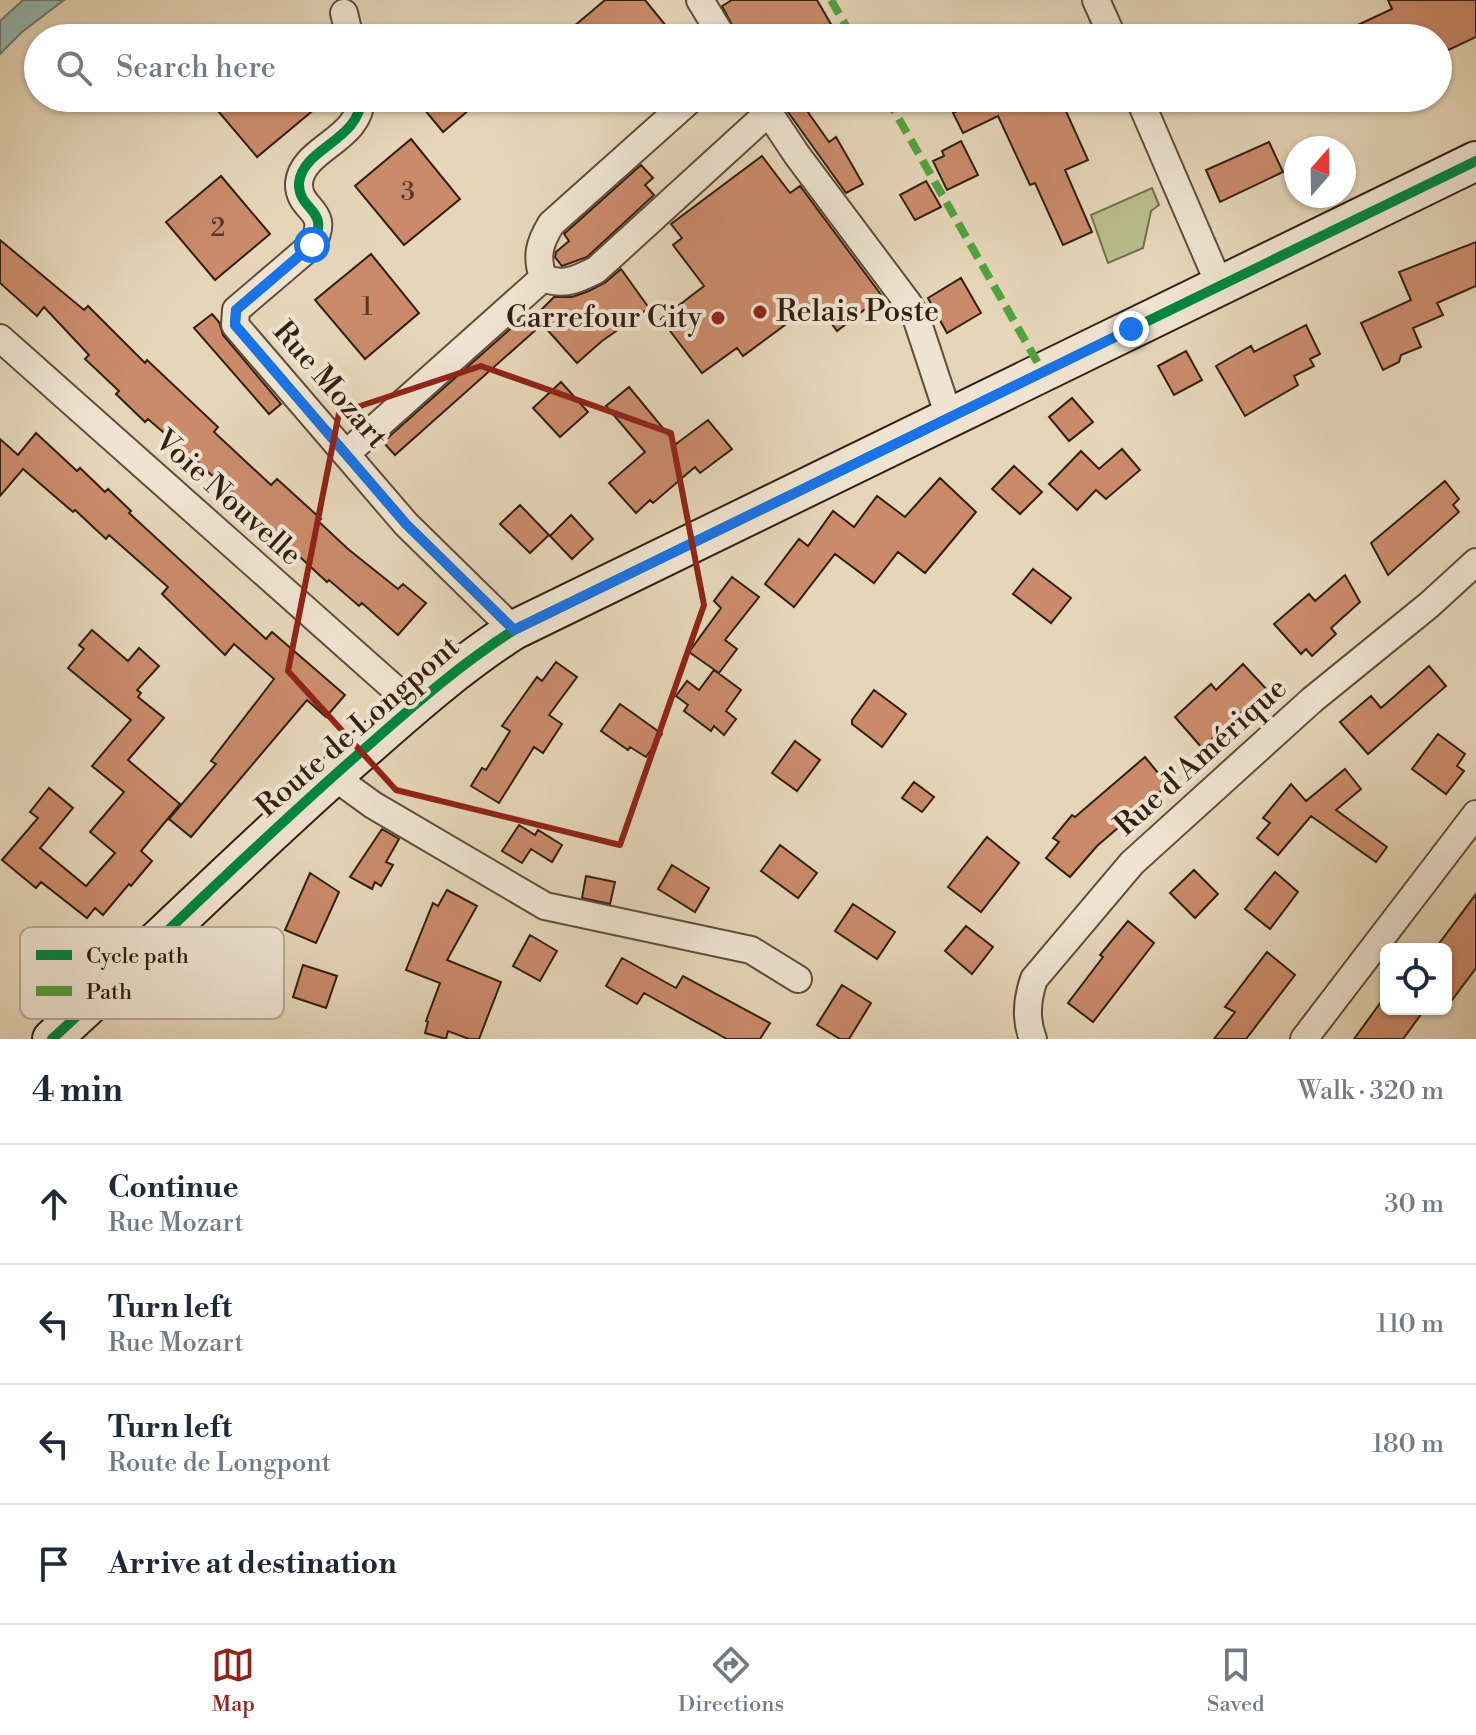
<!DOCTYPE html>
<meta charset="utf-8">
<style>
body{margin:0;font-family:"Libre Bodoni",serif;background:#f2f2f3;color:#1f2937}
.controls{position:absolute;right:24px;bottom:24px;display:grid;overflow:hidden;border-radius:12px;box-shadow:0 2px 6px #0004}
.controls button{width:72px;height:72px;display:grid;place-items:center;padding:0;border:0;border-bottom:2px solid #e0e1e3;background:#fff;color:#1f2937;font:40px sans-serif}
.compass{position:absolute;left:1284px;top:136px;width:72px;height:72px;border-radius:50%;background:#fff;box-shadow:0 2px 6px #0004;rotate:20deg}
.stop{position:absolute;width:24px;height:24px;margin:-18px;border:6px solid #1a73e8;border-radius:50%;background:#fff}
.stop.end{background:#1a73e8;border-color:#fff;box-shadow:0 2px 8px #0008}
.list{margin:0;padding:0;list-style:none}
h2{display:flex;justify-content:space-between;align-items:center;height:104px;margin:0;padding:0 32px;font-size:34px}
h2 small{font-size:26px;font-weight:400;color:#747a83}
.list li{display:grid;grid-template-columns:52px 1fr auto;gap:24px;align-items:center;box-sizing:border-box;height:120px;padding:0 32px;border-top:2px solid #e0e1e3}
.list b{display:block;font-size:30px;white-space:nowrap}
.list p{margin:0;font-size:26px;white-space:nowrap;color:#747a83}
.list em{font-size:26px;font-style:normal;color:#747a83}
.icon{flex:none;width:44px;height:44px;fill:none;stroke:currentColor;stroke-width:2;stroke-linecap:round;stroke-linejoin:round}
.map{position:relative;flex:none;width:1476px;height:1039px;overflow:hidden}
.search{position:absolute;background:#fff;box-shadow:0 2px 6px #0004;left:24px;right:24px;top:24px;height:88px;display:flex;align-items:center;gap:20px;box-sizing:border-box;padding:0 28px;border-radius:44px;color:#747a83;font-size:30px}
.sheet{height:584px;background:#fff}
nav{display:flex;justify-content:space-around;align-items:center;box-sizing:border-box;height:112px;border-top:2px solid #e0e1e3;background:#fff;font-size:22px;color:#747a83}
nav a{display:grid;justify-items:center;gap:4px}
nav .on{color:#8f2418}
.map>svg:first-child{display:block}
.green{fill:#b8bd8c;stroke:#766e4e;stroke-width:2}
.water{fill:#96b9ae;stroke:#6e7b6f;stroke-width:2}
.building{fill:#cb8b6b;stroke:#331f10;stroke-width:2}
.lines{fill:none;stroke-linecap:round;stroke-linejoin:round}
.street-casing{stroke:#604d3a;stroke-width:30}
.secondary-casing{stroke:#331f10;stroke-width:42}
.street{stroke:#efe4d2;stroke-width:26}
.secondary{stroke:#efe4d2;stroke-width:38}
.quiet{stroke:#52a23f;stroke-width:8;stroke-dasharray:16 8;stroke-linecap:butt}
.cycleway-casing{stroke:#efe4d2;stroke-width:15}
.cycleway{stroke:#00873e;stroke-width:10}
.route{stroke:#1a73e8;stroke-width:10}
.marked{fill:none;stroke:#8f2418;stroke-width:6;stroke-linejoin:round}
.poi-dot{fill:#8f2418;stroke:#efe4d2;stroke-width:3}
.labels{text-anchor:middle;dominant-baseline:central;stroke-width:8;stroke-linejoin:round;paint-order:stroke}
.number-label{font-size:26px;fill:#593a27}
.poi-label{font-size:30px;fill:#331f10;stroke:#efe4d2;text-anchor:start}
.street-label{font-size:30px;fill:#331f10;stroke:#efe4d2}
.key{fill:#efe4d2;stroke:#b7a998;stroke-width:2}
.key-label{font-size:22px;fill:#331f10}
</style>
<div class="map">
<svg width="1476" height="1039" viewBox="0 0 1476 1039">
<rect width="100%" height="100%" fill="#e6d6b9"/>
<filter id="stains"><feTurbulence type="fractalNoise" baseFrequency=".0025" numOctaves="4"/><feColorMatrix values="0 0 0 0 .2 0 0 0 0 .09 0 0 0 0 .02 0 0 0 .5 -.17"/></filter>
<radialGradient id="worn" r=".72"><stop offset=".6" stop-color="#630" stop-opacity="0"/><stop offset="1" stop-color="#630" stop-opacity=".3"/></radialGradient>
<!-- green -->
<path class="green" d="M1152,188l7,17 -8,6 -8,37 -35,15 -17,-48z"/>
<!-- water -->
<path class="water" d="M23,0h41l-42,32 -22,22v-33z"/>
<!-- building -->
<path class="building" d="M605,0h40l31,38h-116z
M732,0h85l22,38h-100l-17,-32z
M1388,0h88v37l-38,18v-17h-108l62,-29z
M207,98h121l-71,59z
M415,98h68l-40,34z
M778,98h20l31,44 7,-5 27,47 -17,9z
M983,98h77l28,62 -23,10 27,62 -29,13 -28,-62 -5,2 -32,-69 -35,17 -10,-20z
M411,139l49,60 -56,46 -49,-59z
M961,141l17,34 -31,15 -14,-29 11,-5 -2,-5z
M1269,142l14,30 -63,30 -14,-32z
M762,156l28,37 10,-7 82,110 -45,35 -21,-29 -73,54 -6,-8 -35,25 -41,-54 43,-33 -31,-41 9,-7 -11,-14z
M641,165l12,13 -8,7 9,10 -67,62 -25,9 -7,-9 1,-5 13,-11 -5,-7z
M221,176l49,58 -55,46 -49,-58z
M926,181l15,26 -26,13 -15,-25z
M0,240l84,70 4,-4 57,57 2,-3 71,67 -4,5 57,53 6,-6 44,40 -3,2 30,28 50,40 5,-5 23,19 -28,32 -36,-32 -3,3 -30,-26 -2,2 -135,-125 -44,-38 -3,3 -29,-28 3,-3 -34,-32 4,-4 -45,-48 -7,9 -37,-33z
M1476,242v44l-39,17 6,12 -30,13 8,19 -20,8 -2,7 -16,8 -22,-47 50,-23 -12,-28z
M371,254l48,59 -54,46 -50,-59z
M621,269l28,39 -47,33 -25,22 -42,-47 19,-19h18l17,-6 17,-9z
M961,278l20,35 -34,20 -19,-35z
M212,314l7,8 4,13 58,69 -12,10 -75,-86z
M527,314l12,13 -144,128 -12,-13z
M1306,325l14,29 -10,5 4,7 -20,10 4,9 -53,31 -29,-50 35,-20 3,6z
M1186,351l16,29 -28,15 -16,-29z
M561,382l27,30 -28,25 -27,-29z
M629,387l47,57 32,-24 24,29 -32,24 -5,-6 -42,36 -3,-3 -14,13 -27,-30 36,-31 -39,-46z
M1072,398l21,24 -24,19 -20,-24z
M36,433l41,38 3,-3 25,24 3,-3 23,22 -2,2 137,126 6,-7 73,63 -19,22 -19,-17 -116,137 -22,-18 47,-55 -5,-3 63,-82 -40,-35 -9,11 -63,-61 6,-7 -59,-52 -3,4 -31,-29 -2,2 -50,-43 -23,27v-57l18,16z
M1122,449l18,21 -34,29 -10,-9 -19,20 -28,-26 32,-33 18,18z
M1014,466l28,26 -22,22 -28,-25z
M940,478l36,34 -51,61 -27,-21 -24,31 -39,-29 -41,53 -29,-23 34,-45 9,7 25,-35 21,16 23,-31 28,21z
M1445,481l14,18 -6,6 6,7 -71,63 -17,-32z
M520,505l29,30 -19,18 -30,-29z
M571,515l22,24 -21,20 -22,-23z
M1033,569l38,29 -20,25 -38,-29z
M1345,575l15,27 -29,26 5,6 -24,22 -6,-7 -5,5 -27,-30 35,-30 6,7z
M732,577l27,20 -34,43 12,9 -18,24 -30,-21 32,-44 -7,-7z
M92,630l36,31 11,-13 20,18 -22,24 4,3 -3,4 26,21 -36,42 52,44 -39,47 11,10 -21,25 -2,-2 -26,31 -8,-7 -8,10 -46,-36 -5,6 -34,-28 36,-42 -8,-6 19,-24 24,20 -33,40 46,38 29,-33 -25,-21 34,-40 -32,-26 39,-46 -63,-52 16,-19 -5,-4z
M556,662l21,15 -28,38 13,9 -19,29 -9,-6 -35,56 -28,-17 11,-18 4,2 24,-39 -8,-5 35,-49 5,4z
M1243,664l27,29 -25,22 -3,-3 -40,36 -27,-31 36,-33 5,6z
M1429,666l17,20 -78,68 -28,-32 31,-26 10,12z
M714,670l27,20 -15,21 10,8 -12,16 -10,-9 -3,5 -27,-20 4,-6 -12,-9 11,-15 12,9z
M874,690l32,24 -24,33 -30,-23v-4z
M620,704l42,30 -16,23 -16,-10 -2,3 -27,-19z
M1438,734l27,20 -8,12 7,5 -18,23 -34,-25z
M795,741l25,19 -23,31 -25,-18z
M1145,757l23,28 -71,61 -27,31 -24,-19 13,-16 -6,-4 19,-23 3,2z
M1345,769l16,20 -25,21 51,37 -11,15 -65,-46 -33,39 -21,-17 13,-15 -7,-5 28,-34 15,17z
M914,782l20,15 -12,15 -20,-14z
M519,825l16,10 3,-5 24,15 -10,17 -21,-13 -9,14 -20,-12z
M382,829l17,10 -13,23 7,3 -12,21 -6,-4 -3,7 -22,-12z
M987,837l32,26 -38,49 -33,-25z
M780,845l37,28 -19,25 -37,-27z
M672,865l37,23 -14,24 -37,-23z
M1194,870l24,24 -23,24 -25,-25z
M1275,872l23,20 -28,37 -25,-20z
M310,873l29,19 -23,51 -31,-13z
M586,876l29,6 -5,22 -28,-6z
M447,890l30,16 -30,54 54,22 -22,57h-10l-21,-8 -2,8 -21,-6 3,-11 -2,-1 14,-38 -34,-13 27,-67 5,3z
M1476,894v74l-30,40v-59h-11z
M853,904l42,28 -18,27 -42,-28z
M1128,921l26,22 -61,79 -25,-19 35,-46 -3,-2z
M966,926l27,21 -21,27 -27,-23z
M530,935l27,16 -17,30 -27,-15z
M1267,952l28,23 -49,64h-32l21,-27 -10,-5z
M622,958l54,30 7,-12 87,47 -10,16h-33l-83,-46 -7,11 -31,-18z
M303,965l34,11 -11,32 -33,-11z
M842,985l29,18 -22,36h-9l-23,-14z
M1386,995v14h39l-22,30h-49z"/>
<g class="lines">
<defs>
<path id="street" d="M700,0l23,38
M1096,0l17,38
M344,13l6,25
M361,98c0,42 -59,50 -62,85 -1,29 33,25 13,62l-76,65 -1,15 171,199 108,106
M759,98l38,57 111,148 8,14 33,100
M1139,98l81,188
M543,278c-7,-22 -4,-34 8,-54l141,-126
M0,338l413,367
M347,453l196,-175c21,8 33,2 53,-8l172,-157
M333,776l40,29 172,101 206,44 47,29
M1033,1039c-8,-20 -6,-40 1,-60l98,-116 180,-163 117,-95 47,-43
M1304,1039l172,-225"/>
<path id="secondary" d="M52,1039c104,-95 204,-196 311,-289 49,-43 96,-85 151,-120l962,-469"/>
</defs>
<!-- street casing -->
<use href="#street" class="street-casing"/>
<!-- secondary casing -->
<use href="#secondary" class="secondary-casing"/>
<!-- street -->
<use href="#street" class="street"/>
<!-- secondary -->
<use href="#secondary" class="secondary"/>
<!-- quiet -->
<path class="quiet" d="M831,0l22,38
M887,98l156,274"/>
<defs>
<path id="cycleway" d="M361,98c0,42 -59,50 -62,85 -1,29 33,25 13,62l-76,65 -1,15 171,199 108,106
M52,1039c104,-95 204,-196 311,-289 49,-43 96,-85 151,-120l962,-469"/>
</defs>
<!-- cycleway casing -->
<use href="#cycleway" class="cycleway-casing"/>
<!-- cycleway -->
<use href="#cycleway" class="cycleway"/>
</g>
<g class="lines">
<!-- route -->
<path class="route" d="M312,245l-76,65 -1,15 171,199 108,106 617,-301"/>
</g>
<!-- marked area -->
<path class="marked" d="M481,366l190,67 33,172 -84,240 -224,-55 -108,-119 51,-258z"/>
<!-- markers -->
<g class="poi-dot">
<circle cx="760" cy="312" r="8"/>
<circle cx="718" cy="318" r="8"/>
</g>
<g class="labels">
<!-- number labels -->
<g class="number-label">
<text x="408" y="192">3</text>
<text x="218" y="228">2</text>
<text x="367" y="307">1</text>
</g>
<!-- poi labels -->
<g class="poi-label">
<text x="776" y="312">Relais Poste</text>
<text x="702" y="318" text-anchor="end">Carrefour City</text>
</g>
<!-- street labels -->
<g class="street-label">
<text transform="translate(330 385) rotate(49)">Rue Mozart</text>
<text transform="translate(228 498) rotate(42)">Voie Nouvelle</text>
<text transform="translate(358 727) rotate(-41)">Route de Longpont</text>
<text transform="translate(1201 757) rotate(-42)">Rue d'Amérique</text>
</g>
</g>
<!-- legend -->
<rect x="20" y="927" width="264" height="92" rx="12" class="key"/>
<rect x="36" y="950" width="36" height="10" fill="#00873e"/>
<rect x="36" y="986" width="36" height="10" fill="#52a23f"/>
<g class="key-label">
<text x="86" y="963">Cycle path</text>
<text x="86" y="999">Path</text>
</g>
<rect width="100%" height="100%" filter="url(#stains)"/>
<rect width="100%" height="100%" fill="url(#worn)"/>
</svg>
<div class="controls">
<button><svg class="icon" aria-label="locate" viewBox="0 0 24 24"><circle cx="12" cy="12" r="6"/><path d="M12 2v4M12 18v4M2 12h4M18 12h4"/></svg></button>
</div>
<svg class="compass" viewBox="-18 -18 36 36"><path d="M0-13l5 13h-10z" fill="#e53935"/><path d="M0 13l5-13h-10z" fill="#747a83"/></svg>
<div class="stop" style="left:312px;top:245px"></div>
<div class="stop end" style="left:1131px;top:329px"></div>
<div class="search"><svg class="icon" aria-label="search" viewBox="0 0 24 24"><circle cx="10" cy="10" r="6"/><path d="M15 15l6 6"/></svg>Search here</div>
</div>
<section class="sheet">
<h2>4 min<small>Walk · 320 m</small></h2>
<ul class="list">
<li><svg class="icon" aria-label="ahead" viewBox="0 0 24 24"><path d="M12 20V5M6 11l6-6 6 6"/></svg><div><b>Continue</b><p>Rue Mozart</p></div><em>30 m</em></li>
<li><svg class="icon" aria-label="left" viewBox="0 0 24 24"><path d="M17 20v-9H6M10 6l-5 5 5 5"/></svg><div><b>Turn left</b><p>Rue Mozart</p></div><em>110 m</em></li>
<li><svg class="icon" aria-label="left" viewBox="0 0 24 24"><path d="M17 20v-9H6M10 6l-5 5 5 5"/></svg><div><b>Turn left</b><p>Route de Longpont</p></div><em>180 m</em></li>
<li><svg class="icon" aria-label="arrive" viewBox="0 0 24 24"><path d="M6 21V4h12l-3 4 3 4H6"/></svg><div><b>Arrive at destination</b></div></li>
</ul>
</section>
<nav>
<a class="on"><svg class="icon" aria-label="map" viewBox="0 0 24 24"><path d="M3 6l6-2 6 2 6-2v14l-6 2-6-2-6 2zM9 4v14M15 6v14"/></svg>Map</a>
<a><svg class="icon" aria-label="directions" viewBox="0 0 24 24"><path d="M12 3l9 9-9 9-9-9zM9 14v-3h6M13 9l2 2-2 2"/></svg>Directions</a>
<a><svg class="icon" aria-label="saved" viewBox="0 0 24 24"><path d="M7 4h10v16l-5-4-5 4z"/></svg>Saved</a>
</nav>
